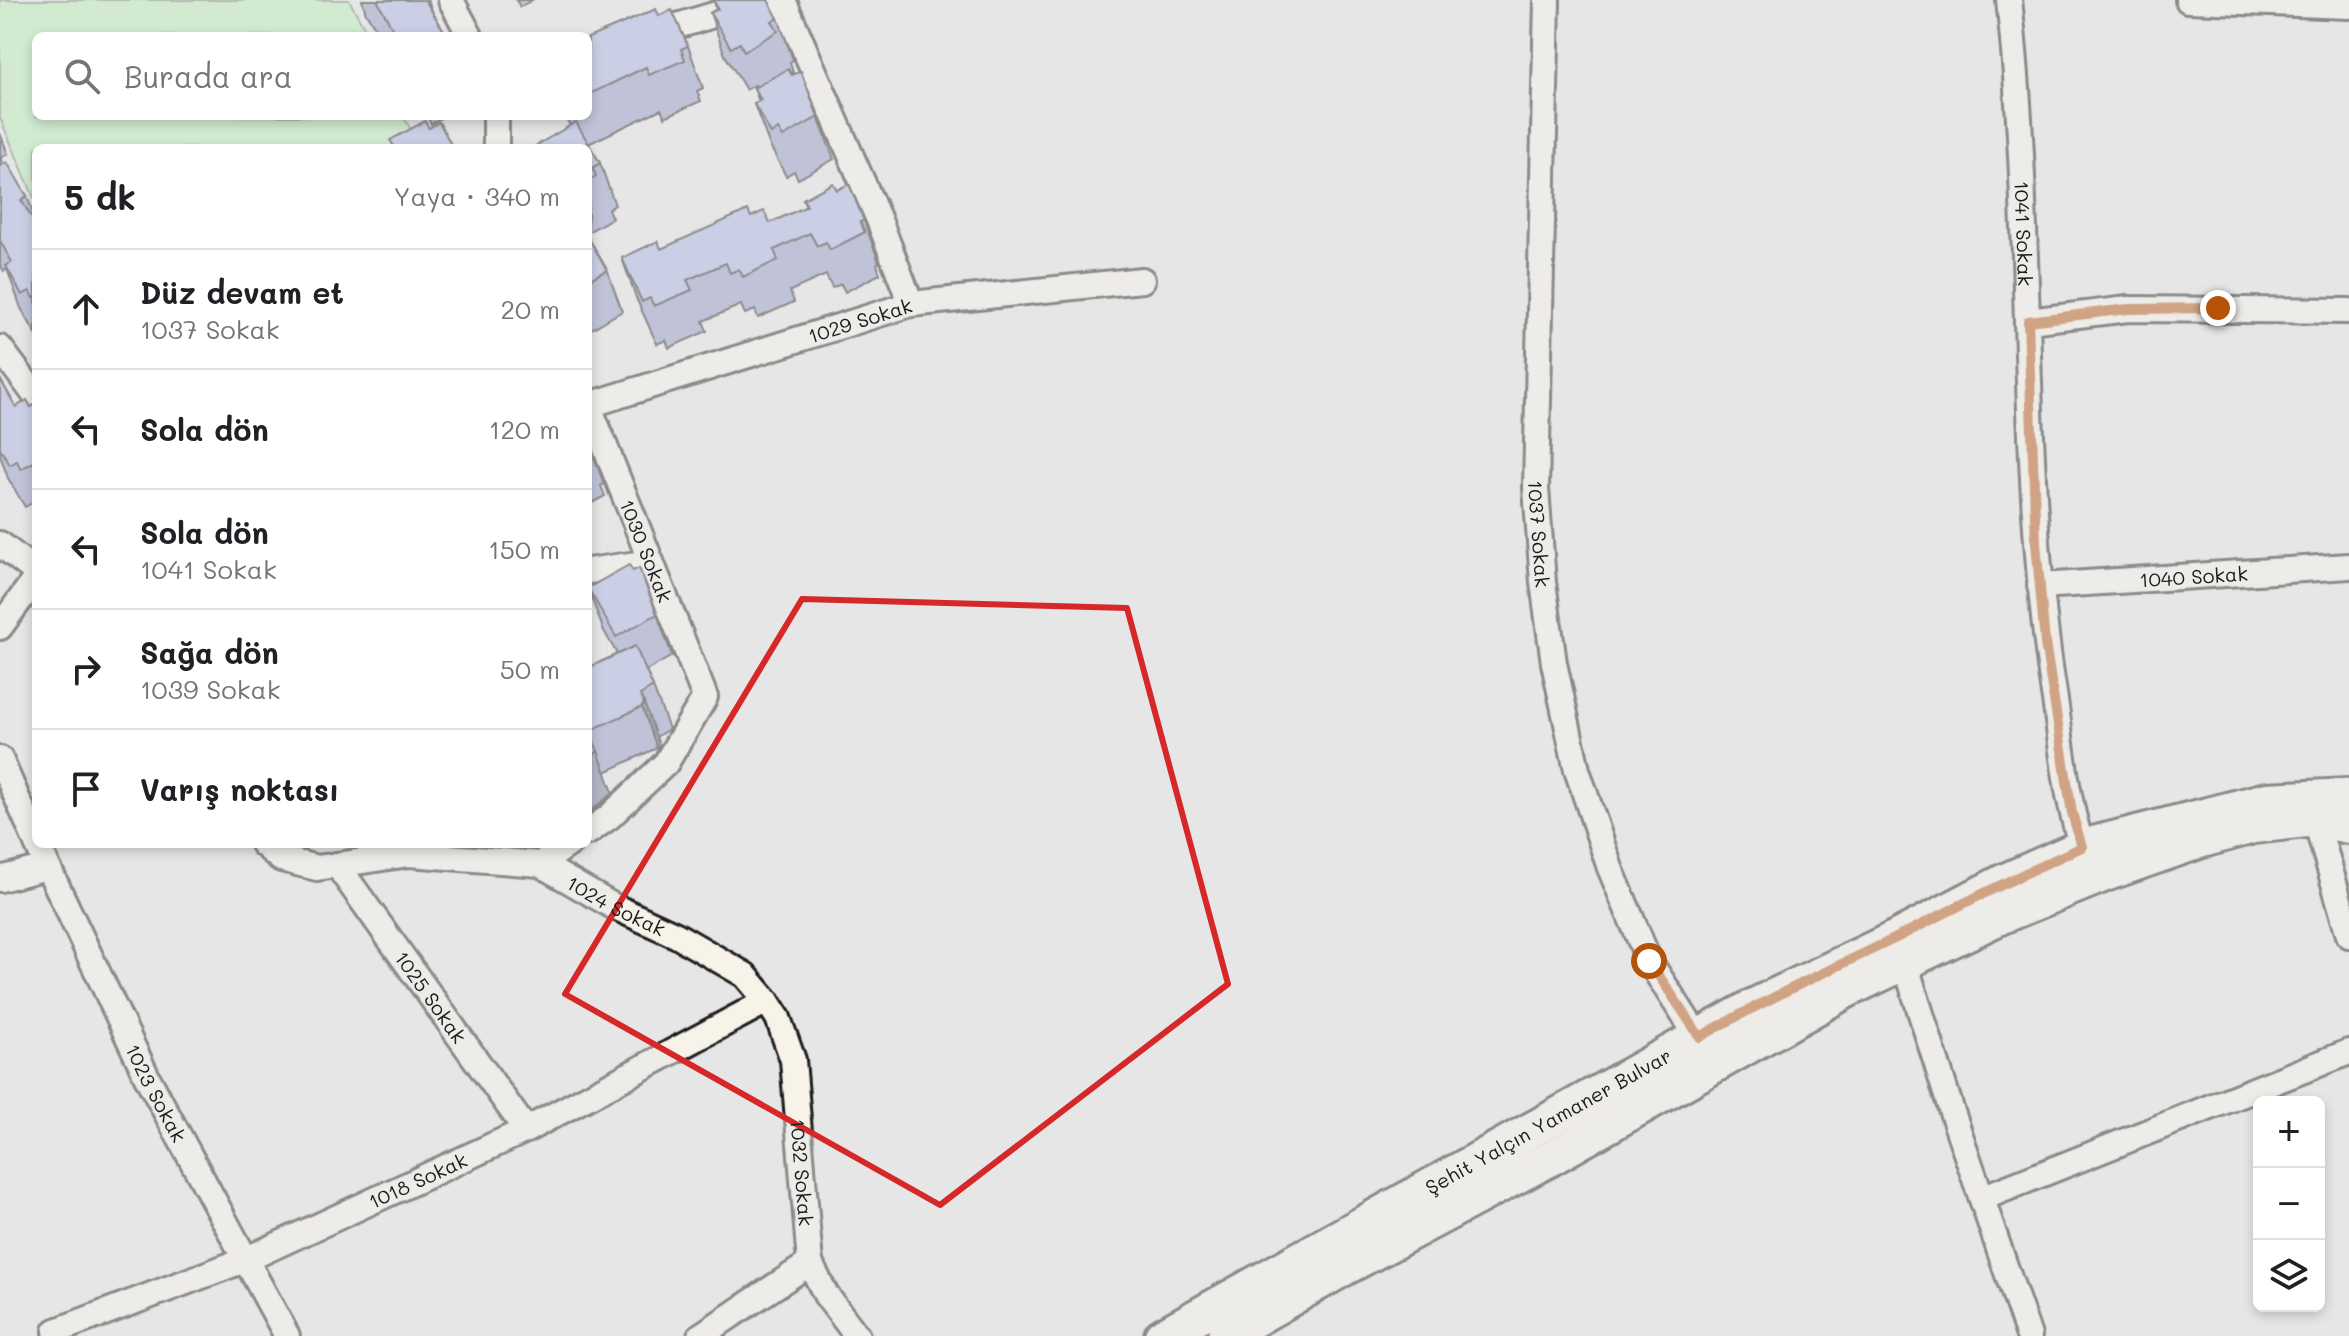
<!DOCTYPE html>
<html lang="tr">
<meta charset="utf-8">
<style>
body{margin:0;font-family:Mali,sans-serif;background:#f6f6f6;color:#202124}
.controls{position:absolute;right:24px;bottom:24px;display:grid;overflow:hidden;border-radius:12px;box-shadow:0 4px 12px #0003}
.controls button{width:72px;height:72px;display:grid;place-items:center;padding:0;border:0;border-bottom:2px solid #e0e0e0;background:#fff;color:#202124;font:40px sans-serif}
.stop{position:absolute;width:24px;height:24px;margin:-18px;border:6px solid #b45309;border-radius:50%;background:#fff}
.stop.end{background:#b45309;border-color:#fff;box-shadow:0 2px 8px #0008}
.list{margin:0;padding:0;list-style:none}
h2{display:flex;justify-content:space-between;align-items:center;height:104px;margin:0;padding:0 32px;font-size:34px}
h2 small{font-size:26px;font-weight:400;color:#757577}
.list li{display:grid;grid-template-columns:52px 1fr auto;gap:24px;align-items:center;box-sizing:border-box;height:120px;padding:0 32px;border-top:2px solid #e0e0e0}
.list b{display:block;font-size:30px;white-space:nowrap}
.list p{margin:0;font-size:26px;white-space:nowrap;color:#757577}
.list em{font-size:26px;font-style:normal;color:#757577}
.icon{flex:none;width:44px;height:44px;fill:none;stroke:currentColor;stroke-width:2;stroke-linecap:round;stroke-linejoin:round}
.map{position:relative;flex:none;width:2349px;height:1336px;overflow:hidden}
.search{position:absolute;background:#fff;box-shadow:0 4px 12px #0003;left:32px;top:32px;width:560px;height:88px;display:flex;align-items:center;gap:20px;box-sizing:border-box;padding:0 28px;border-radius:12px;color:#757577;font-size:30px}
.panel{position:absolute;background:#fff;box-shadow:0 4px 12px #0003;left:32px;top:144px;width:560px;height:704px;border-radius:12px}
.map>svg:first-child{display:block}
.green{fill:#b7f0b3;stroke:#6a8668;stroke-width:2}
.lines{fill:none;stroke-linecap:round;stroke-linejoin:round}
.street-casing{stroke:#1c1c1c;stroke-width:30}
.secondary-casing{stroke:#1c1c1c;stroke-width:40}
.street{stroke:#f7f3e8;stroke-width:24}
.secondary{stroke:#f7f3e8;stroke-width:34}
.wall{fill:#909ac3;stroke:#1c1c1c;stroke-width:2}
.shaded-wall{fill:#767d9f;stroke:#1c1c1c;stroke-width:2}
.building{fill:#a8b3e3;stroke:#1c1c1c;stroke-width:2}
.route{stroke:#b45309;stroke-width:10}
.marked{fill:none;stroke:#d62828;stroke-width:6;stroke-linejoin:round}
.labels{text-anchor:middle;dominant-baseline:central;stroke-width:8;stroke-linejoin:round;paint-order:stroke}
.street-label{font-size:20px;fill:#1c1c1c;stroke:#f7f3e8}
</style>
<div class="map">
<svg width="2349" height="1336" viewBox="0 0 2349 1336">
<rect width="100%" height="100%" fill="#e7e6e7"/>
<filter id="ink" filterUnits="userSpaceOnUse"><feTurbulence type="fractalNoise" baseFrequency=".0125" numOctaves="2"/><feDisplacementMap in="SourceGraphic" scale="16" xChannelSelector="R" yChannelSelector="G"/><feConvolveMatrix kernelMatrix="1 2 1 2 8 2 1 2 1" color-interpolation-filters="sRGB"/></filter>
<g filter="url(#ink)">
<!-- green -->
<path class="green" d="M0,0h349l20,36h-333v80h367l11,19 -12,13h-366v54l-36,-84z"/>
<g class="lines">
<defs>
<g id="street">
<path d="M451,0l19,36"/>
<path d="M783,0l96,220 32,84"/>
<path id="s1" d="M1547,0l-11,488 7,94 11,81 23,107 33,98 39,93 56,87"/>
<path id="s2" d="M2009,0c26,233 9,469 46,700 8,54 12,109 32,160"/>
<path d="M2188,0l161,6"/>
<path d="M588,53l175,-53"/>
<path d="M496,116v32"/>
<path d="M2028,321l100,-12 221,2"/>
<path d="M0,348l36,48"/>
<path id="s3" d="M588,404l117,293 -39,66 -57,54 -21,15"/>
<path id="s4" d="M589,405l322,-101 231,-24"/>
<path d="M0,544l36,28"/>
<path d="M588,571l63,-9"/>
<path id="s5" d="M2040,586l309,-20"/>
<path d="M0,627l36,-49"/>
<path d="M0,759l36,82"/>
<path d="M2312,807l37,128"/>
<path id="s6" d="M37,844l110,233 140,259"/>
<path id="s7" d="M263,844l18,15 36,9 92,-14 131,10 73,42 63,29 69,40 22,26 11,17 15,42 17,203 16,32 31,41"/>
<path d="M540,864l29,-20"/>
<path id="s8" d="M337,865l189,265"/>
<path d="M0,879l47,-12"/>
<path d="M1900,947l51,162 78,227"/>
<path d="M1982,1198l367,-146"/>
<path id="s9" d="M56,1331l191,-72 279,-129 241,-129"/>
<path d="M700,1336l110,-73"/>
</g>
<g id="secondary">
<path id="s10" d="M1162,1336l590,-329 144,-69 107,-56 79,-35 185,-47 82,-4"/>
<path d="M1225,1336l121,-69 203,-108 296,-168 159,-76 101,-41 97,-34 51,-14 62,-7 34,7"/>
</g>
</defs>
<!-- street casing -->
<use href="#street" class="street-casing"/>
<!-- secondary casing -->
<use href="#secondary" class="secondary-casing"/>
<!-- street -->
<use href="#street" class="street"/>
<!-- secondary -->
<use href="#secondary" class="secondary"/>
</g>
<!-- wall -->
<path class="wall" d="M362,0h66l5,13 14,23h-67l-14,-23z
M516,0h16l-12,7z
M714,1l64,17 15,42 -3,2 3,11 -2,1 27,43 16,42 -36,20 -4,-8 -8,5 -16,-30 -16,-42 5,-2 -5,-14 2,-1 -1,-2 -9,5 -21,-35 -15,-42 6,-4z
M659,16l29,30 15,42 -6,3 4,10 -36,16 -4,-8 -73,35 12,19 15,42 -7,4 4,9 -24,14v-84l-18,-22 -5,-10h23v-78z
M427,116h17l-13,8z
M0,133l8,21 -7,4 3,6 23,32 9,26v112l-15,-26 -14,-39 -3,2 -4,-6z
M837,190l27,31 15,41 -2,2 3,10 -35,18 -4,-8 -9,4 -6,-13 -36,16 4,11 -36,16 -3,-8 -10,4 -4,-9 -38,16 4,10 -38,17 -3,-8 -9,4 -20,-44 -15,-42 39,-9 90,-32 19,6 36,-16 -3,-8z
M588,237l19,33 15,41 -34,20z
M0,379l16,28h15l5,-3v106l-4,-7 -7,4 -17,-29 -8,-23z
M588,441l16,43 -3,2 4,10 -17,9z
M588,588l69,26 15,42 -26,15 7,16 16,42 -13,8 3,8 -2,3 -52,24 8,21 -25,20v-145l29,-14 -14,-25z"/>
<!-- shaded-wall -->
<path class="shaded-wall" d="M644,703l15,42 -2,3 -15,-41z
M598,751l15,42 -25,20v-54z"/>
<!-- building -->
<path class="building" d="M377,0h48l22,36h-58l-3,-4 7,-3z
M716,0h52l10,18 -6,3 6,10 -34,20 -4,-8 -9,5 -21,-35 8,-4 -4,-8z
M656,9l3,7 13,-6 16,36 -7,3 4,11 -36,15 -3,-8 -58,28v-57z
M788,69l4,6 9,-4 17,46 -35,20 -5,-8 -7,5 -17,-30 7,-4 -7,-12z
M425,121l4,7 10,-6 14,26h-58l-5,-8z
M576,122l24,41 -8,5 4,8 -8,5v-33h-56z
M7,162l20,34 -6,4 15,24v73l-2,1 -4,-7 -8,4 -16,-29 6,-4 -12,-21v-75z
M833,183l4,7 12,-6 15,37 -4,1 5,10 -35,18 -4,-8 -9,4 -7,-13 -36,17 4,10 -35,17 -4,-8 -9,4 -4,-10 -39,17 5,10 -38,16 -4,-8 -8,4 -20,-44 36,-17 3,8 87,-39 3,7 13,-6 6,12 37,-17 -4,-7z
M588,237l19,33 -19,10z
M0,379l16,28 11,-7 4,7 5,-3v57l-15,8 -4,-8 -7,4 -10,-17z
M629,565l4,6 6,-3 18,46 -41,23 -28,-49z
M635,646l18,41 -13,8 4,8 -2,4 -53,24 9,20 -10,8v-50l3,-2 -3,-6v-33z"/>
</g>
<g class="lines" filter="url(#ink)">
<!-- route -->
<path class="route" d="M1649,961l51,76c64,-37 130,-67 196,-99 62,-32 123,-63 186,-91l-10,-34 -27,-170 -9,-100 -8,-222 100,-12 90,-1"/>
</g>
<!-- marked area -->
<path d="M0 0H2349V1336H0ZM802,599l325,9 101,376 -288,221 -375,-211z" fill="#e7e6e7" fill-opacity=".55" fill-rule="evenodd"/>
<path class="marked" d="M802,599l325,9 101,376 -288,221 -375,-211z"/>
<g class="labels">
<!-- street labels -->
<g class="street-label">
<text stroke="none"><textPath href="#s2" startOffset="234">1041 Sokak</textPath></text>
<text stroke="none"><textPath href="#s4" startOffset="284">1029 Sokak</textPath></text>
<text stroke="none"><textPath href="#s1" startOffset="534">1037 Sokak</textPath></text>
<text stroke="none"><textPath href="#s3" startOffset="158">1030 Sokak</textPath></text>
<text stroke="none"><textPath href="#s5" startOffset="154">1040 Sokak</textPath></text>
<text stroke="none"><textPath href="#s7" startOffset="372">1024 Sokak</textPath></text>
<text stroke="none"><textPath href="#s8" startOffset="162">1025 Sokak</textPath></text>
<text stroke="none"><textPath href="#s6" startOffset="276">1023 Sokak</textPath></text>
<text stroke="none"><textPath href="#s10" startOffset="442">Şehit Yalçın Yamaner Bulvar</textPath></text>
<text stroke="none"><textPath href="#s7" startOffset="730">1032 Sokak</textPath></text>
<text stroke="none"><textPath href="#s9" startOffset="392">1018 Sokak</textPath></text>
</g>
</g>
</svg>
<div class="controls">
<button>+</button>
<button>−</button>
<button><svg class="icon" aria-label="layers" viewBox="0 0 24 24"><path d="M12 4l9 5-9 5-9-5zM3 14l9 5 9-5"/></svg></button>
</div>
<div class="stop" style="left:1649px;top:961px"></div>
<div class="stop end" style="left:2218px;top:308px"></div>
<div class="search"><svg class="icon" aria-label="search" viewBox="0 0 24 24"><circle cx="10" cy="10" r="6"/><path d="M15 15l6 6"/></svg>Burada ara</div>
<section class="panel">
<h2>5 dk<small>Yaya · 340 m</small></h2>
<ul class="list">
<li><svg class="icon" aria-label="ahead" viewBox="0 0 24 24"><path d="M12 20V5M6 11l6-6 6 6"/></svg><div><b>Düz devam et</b><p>1037 Sokak</p></div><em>20 m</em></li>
<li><svg class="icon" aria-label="left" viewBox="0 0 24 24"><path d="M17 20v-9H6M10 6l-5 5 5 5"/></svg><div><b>Sola dön</b></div><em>120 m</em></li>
<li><svg class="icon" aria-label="left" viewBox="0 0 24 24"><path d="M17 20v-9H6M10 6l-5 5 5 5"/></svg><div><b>Sola dön</b><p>1041 Sokak</p></div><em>150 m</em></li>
<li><svg class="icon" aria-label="right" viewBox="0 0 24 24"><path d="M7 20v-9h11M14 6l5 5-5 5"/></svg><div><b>Sağa dön</b><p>1039 Sokak</p></div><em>50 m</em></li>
<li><svg class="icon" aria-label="arrive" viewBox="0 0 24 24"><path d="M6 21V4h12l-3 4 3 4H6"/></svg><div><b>Varış noktası</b></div></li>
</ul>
</section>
</div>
